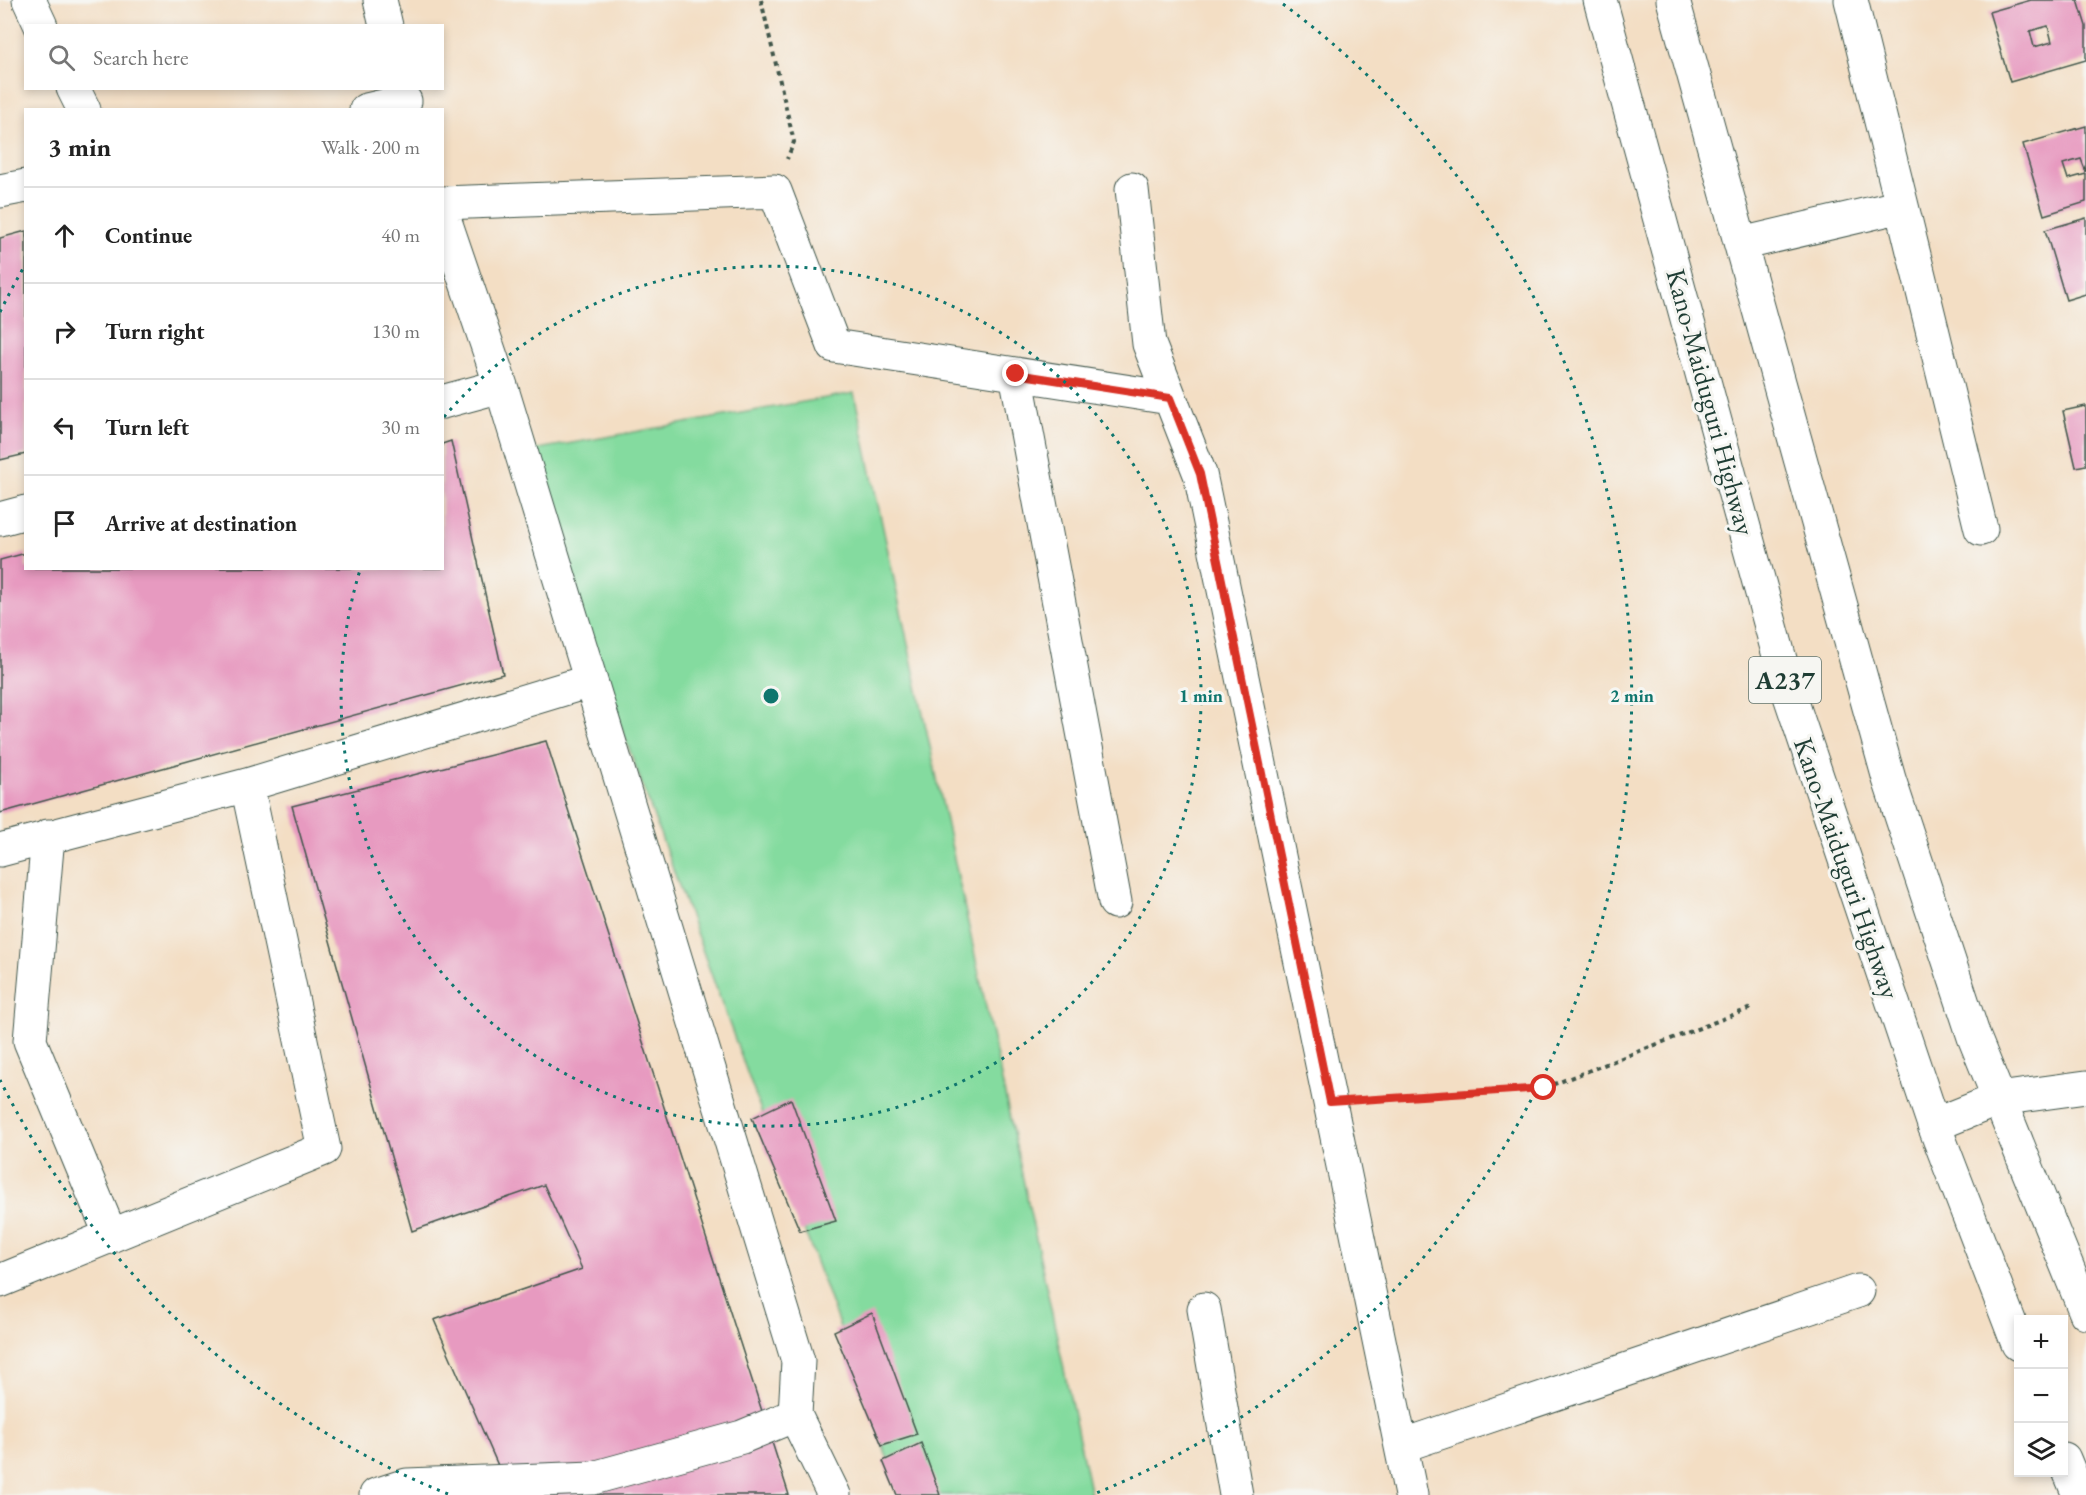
<!DOCTYPE html>
<meta charset="utf-8">
<style>
body{margin:0;font-family:"EB Garamond",serif;background:#f6f6f6;color:#222}
.controls{position:absolute;right:18px;bottom:18px;display:grid;overflow:hidden;border-radius:0px;box-shadow:0 3px 9px #0003}
.controls button{width:54px;height:54px;display:grid;place-items:center;padding:0;border:0;border-bottom:2px solid #e0e0e0;background:#fff;color:#222;font:30px sans-serif}
.stop{position:absolute;width:18px;height:18px;margin:-14px;border:4px solid #d93025;border-radius:50%;background:#fff}
.stop.end{background:#d93025;border-color:#fff;box-shadow:0 2px 6px #0008}
.list{margin:0;padding:0;list-style:none}
h2{display:flex;justify-content:space-between;align-items:center;height:78px;margin:0;padding:0 24px;font-size:26px}
h2 small{font-size:20px;font-weight:400;color:#767676}
.list li{display:grid;grid-template-columns:39px 1fr auto;gap:18px;align-items:center;box-sizing:border-box;height:96px;padding:0 24px;border-top:2px solid #e0e0e0}
.list b{display:block;font-size:22px;white-space:nowrap}
.list em{font-size:20px;font-style:normal;color:#767676}
.icon{flex:none;width:33px;height:33px;fill:none;stroke:currentColor;stroke-width:2;stroke-linecap:round;stroke-linejoin:round}
.map{position:relative;flex:none;width:2086px;height:1495px;overflow:hidden}
.search{position:absolute;background:#fff;box-shadow:0 3px 9px #0003;left:24px;top:24px;width:420px;height:66px;display:flex;align-items:center;gap:15px;box-sizing:border-box;padding:0 21px;border-radius:0px;color:#767676;font-size:22px}
.panel{position:absolute;background:#fff;box-shadow:0 3px 9px #0003;left:24px;top:108px;width:420px;height:462px;border-radius:0px}
.map>svg:first-child{display:block}
.green{fill:#84db9f;stroke:#528c6a;stroke-width:1.5}
.building{fill:#e79ac0;fill-rule:evenodd}
.lines{fill:none;stroke-linecap:round;stroke-linejoin:round}
.minor-casing{stroke:#3f554a;stroke-width:35}
.highway-casing{stroke:#3f554a;stroke-width:35}
.path{stroke:#3f554a;stroke-width:4;stroke-dasharray:4.5 4.5;stroke-linecap:butt}
.minor{stroke:#fff;stroke-width:33}
.highway{stroke:#fff;stroke-width:33}
.route{stroke:#d93025;stroke-width:8}
.ring{fill:none;stroke:#0f766e;stroke-width:3;stroke-dasharray:3 6}
.labels{text-anchor:middle;dominant-baseline:central;stroke-width:6;stroke-linejoin:round;paint-order:stroke}
.shield{fill:#f6f6f2;stroke:#60746d;stroke-width:1.5}
.shield-label{font-size:26px;font-weight:bold;fill:#1f3d34}
.street-label{font-size:27px;fill:#1f3d34;stroke:#f6f6f2}
.centre{fill:#0f766e;stroke:#f6f6f2;stroke-width:3}
.ring-label{font-size:18px;text-anchor:middle;font-weight:bold;fill:#0f766e;stroke:#f6f6f2;stroke-width:6;stroke-linejoin:round;paint-order:stroke}
</style>
<div class="map">
<svg width="2086" height="1495" viewBox="0 0 2086 1495">
<rect width="100%" height="100%" fill="#f6f6f2"/>
<filter id="ink" filterUnits="userSpaceOnUse"><feTurbulence type="fractalNoise" baseFrequency=".0167" numOctaves="2"/><feDisplacementMap in="SourceGraphic" scale="12" xChannelSelector="R" yChannelSelector="G"/><feConvolveMatrix kernelMatrix="1 2 1 2 8 2 1 2 1" color-interpolation-filters="sRGB"/></filter>
<filter id="wash" filterUnits="userSpaceOnUse"><feTurbulence type="fractalNoise" baseFrequency=".008" numOctaves="4" result="noise"/><feDisplacementMap in="SourceGraphic" scale="24" xChannelSelector="R" yChannelSelector="G"/><feGaussianBlur stdDeviation="1.35" result="paint"/><feColorMatrix in="noise" values="0 0 0 0 0 0 0 0 0 0 0 0 0 0 0 0 0 1.4 0 .05"/><feComposite in="paint" operator="in"/></filter>
<g filter="url(#wash)">
<rect width="100%" height="100%" fill="#f3dec4"/>
<!-- green -->
<path class="green" d="M854,393l237,1102h-190l-380,-1043z"/>
<g id="blocks">
<!-- building -->
<path class="building" d="M2031,0h47l8,26v34l-76,22 -21,-70zM2048,26l4,16 -18,5 -4,-16z
M2086,126v46l-5,-13 -18,5 5,15 18,-5v28l-42,13 -21,-71z
M2086,218v76l-20,6 -21,-70z
M26,231v223l-26,6v-222z
M2086,406v59l-10,2 -13,-56z
M451,441l52,233 -503,139v-253l26,-7v15h416v-124z
M546,741l243,754h-278l-77,-175 148,-51 -38,-84 -132,46 -120,-425z
M791,1099l45,122 -36,10 -48,-113z
M872,1313l45,121 -35,11 -48,-114z
M921,1443l19,52h-43l-14,-34z"/>
</g>
</g>
<g filter="url(#ink)">
<use href="#blocks" fill-opacity="0" stroke="#3f554a" stroke-width="1.5"/>
<g class="lines">
<defs>
<path id="minor" d="M29,0l12,26
M380,0l6,26
M73,88l11,22
M366,110l39,-9
M1132,189l17,155 51,130 211,1021
M0,191l26,-5
M442,203l333,-12 59,155 336,52
M1902,206l79,323
M442,212l59,174 297,975 -3,54 39,80
M1741,244l161,-38 -51,-206
M1016,374l99,528
M442,402l59,-16
M0,519l26,-7
M48,836l-18,205 81,195
M0,850l247,-65 343,-104
M1934,1125l65,-26 87,-12
M0,1281l324,-132 -77,-364
M1204,1309l32,186
M1401,1446l457,-155
M376,1495l31,-10 186,-7 149,-41 53,-22"/>
<path id="highway" d="M1600,0l190,696 144,429 84,219
M1673,0l216,779 85,258 112,276
M2064,1459l15,36"/>
</defs>
<!-- minor casing -->
<use href="#minor" class="minor-casing"/>
<!-- highway casing -->
<use href="#highway" class="highway-casing"/>
<!-- path -->
<path class="path" d="M761,0l33,142 -7,17
M1365,1100l179,-12 207,-80"/>
<!-- minor -->
<use href="#minor" class="minor"/>
<!-- highway -->
<use href="#highway" class="highway"/>
</g>
</g>
<g class="lines" filter="url(#ink)">
<!-- route -->
<path class="route" d="M1016,374l154,24 30,76 130,628 214,-14"/>
</g>
<!-- distance rings -->
<g class="ring">
<path d="M444 417A430 430 0 1 1 360 570"/>
<path d="M448 1494A861 861 0 0 1 0 1080M0 312A861 861 0 0 1 25 265M1283 4A861 861 0 0 1 1094 1494"/>
</g>
<g class="labels">
<!-- shield labels -->
<rect class="shield" x="1749" y="657" width="72" height="46" rx="4.5"/>
<g class="shield-label">
<text x="1785" y="680">A237</text>
</g>
<!-- street labels -->
<g class="street-label">
<text transform="translate(1711 402) rotate(75)">Kano-Maiduguri Highway</text>
<text transform="translate(1847 868) rotate(71)">Kano-Maiduguri Highway</text>
</g>
</g>
<circle cx="771" cy="696" r="9" class="centre"/>
<g class="ring-label">
<text x="1201" y="702">1 min</text>
<text x="1632" y="702">2 min</text>
</g>
</svg>
<div class="controls">
<button>+</button>
<button>−</button>
<button><svg class="icon" aria-label="layers" viewBox="0 0 24 24"><path d="M12 4l9 5-9 5-9-5zM3 14l9 5 9-5"/></svg></button>
</div>
<div class="stop" style="left:1544px;top:1088px"></div>
<div class="stop end" style="left:1016px;top:374px"></div>
<div class="search"><svg class="icon" aria-label="search" viewBox="0 0 24 24"><circle cx="10" cy="10" r="6"/><path d="M15 15l6 6"/></svg>Search here</div>
<section class="panel">
<h2>3 min<small>Walk · 200 m</small></h2>
<ul class="list">
<li><svg class="icon" aria-label="ahead" viewBox="0 0 24 24"><path d="M12 20V5M6 11l6-6 6 6"/></svg><div><b>Continue</b></div><em>40 m</em></li>
<li><svg class="icon" aria-label="right" viewBox="0 0 24 24"><path d="M7 20v-9h11M14 6l5 5-5 5"/></svg><div><b>Turn right</b></div><em>130 m</em></li>
<li><svg class="icon" aria-label="left" viewBox="0 0 24 24"><path d="M17 20v-9H6M10 6l-5 5 5 5"/></svg><div><b>Turn left</b></div><em>30 m</em></li>
<li><svg class="icon" aria-label="arrive" viewBox="0 0 24 24"><path d="M6 21V4h12l-3 4 3 4H6"/></svg><div><b>Arrive at destination</b></div></li>
</ul>
</section>
</div>
